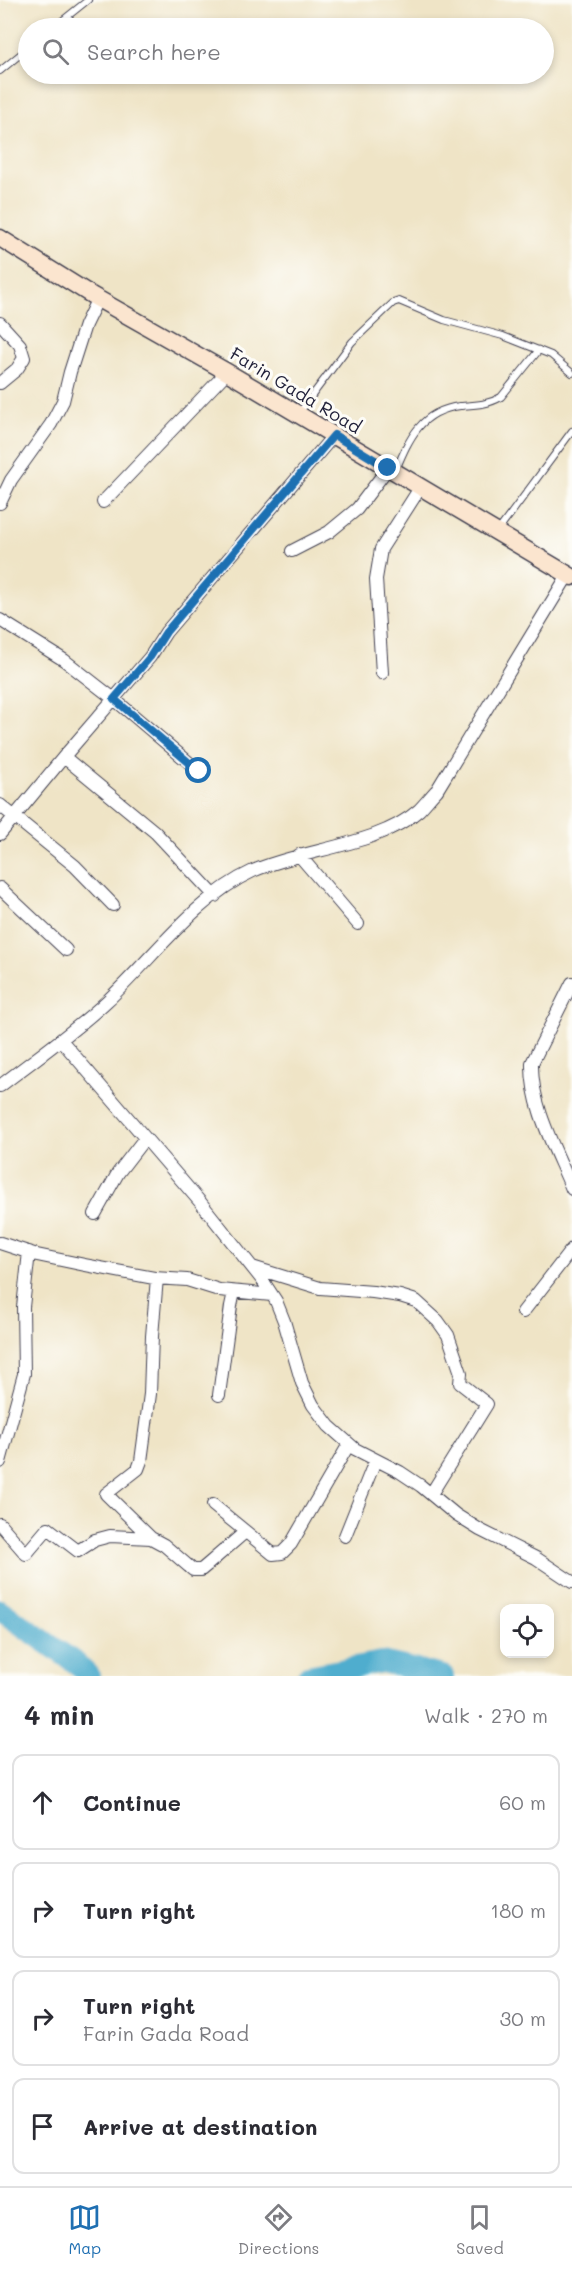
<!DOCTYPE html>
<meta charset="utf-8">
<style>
body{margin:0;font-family:Mali,sans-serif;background:#f7f7f7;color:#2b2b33}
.controls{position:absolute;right:18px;bottom:18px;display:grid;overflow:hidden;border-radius:12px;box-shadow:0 3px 9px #0003}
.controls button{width:54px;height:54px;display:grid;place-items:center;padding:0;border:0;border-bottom:2px solid #e1e1e2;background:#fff;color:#2b2b33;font:30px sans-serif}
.stop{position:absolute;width:18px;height:18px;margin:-14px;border:4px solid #1f6fb2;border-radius:50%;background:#fff}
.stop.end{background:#1f6fb2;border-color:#fff;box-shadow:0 2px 6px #0008}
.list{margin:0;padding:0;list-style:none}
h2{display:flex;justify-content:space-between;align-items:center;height:78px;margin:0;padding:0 24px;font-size:26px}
h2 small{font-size:20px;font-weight:400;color:#7c7c81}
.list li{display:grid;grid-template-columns:39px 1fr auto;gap:18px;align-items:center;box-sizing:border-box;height:96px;margin:0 12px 12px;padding:0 12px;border:2px solid #e1e1e2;border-radius:12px}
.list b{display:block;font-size:22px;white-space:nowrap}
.list p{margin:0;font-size:20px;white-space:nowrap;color:#7c7c81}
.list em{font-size:20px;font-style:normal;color:#7c7c81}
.icon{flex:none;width:33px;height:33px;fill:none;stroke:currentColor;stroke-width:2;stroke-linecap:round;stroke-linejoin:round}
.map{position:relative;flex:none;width:572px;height:1676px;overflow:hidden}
.search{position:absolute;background:#fff;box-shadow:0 3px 9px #0003;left:18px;right:18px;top:18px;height:66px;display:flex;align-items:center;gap:15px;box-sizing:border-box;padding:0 21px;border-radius:33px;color:#7c7c81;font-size:22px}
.sheet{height:510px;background:#fff}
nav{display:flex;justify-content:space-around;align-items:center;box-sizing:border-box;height:84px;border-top:2px solid #e1e1e2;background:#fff;font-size:16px;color:#7c7c81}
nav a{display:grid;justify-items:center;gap:3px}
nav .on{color:#1f6fb2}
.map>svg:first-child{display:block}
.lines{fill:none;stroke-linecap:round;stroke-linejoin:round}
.river{stroke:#50adce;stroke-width:22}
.lane-casing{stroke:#413f50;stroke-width:8}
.street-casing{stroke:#413f50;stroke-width:14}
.secondary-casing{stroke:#413f50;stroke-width:19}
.lane{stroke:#fff;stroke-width:6}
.street{stroke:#fff;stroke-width:12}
.secondary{stroke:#fbe5cf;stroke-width:16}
.route{stroke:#1f6fb2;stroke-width:8}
.labels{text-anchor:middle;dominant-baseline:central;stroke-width:6;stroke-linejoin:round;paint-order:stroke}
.street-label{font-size:18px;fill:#22223b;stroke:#fdfcf7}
</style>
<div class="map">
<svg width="572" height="1676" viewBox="0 0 572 1676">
<rect width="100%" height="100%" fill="#fdfcf7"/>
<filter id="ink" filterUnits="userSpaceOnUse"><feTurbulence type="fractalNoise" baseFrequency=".0167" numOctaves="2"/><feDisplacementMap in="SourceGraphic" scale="12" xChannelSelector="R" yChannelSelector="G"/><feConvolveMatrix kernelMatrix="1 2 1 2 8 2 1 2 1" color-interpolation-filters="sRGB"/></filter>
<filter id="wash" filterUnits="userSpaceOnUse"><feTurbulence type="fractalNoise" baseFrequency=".008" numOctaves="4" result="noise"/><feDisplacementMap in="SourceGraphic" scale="24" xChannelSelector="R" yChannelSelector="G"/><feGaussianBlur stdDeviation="1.35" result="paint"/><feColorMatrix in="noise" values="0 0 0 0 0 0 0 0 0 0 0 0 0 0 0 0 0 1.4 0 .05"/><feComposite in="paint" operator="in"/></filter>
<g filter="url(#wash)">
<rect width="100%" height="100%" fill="#efe4c6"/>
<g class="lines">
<!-- river -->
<path class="river" d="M0,1610l77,54 12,12
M308,1676l74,-14 61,14"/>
</g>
</g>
<g filter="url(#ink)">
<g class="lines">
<defs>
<path id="lane" d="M53,28l35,-28
M0,71l28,-23
M299,413l53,-71 41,-39 6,-2 45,19 59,16 48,19 21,18
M395,472c14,-33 25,-61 65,-66 15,-1 28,-1 41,-9l38,-47
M498,531l74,-100"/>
<path id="street" d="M0,323l20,22 4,13 -7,11 -17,14
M103,502l124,-130
M0,503l11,-23 40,-56 12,-23 7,-29 15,-47 13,-27
M292,551l37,-19 28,-23 31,-41
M0,620l64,40 50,39 85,72
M382,673l-6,-94 5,-30 39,-61
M64,757l91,75 60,64
M0,805l75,61 38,39
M0,834l67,-81 83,-96 16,-25 168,-197
M299,855l59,69
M0,888l66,62
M572,983l-40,80c-1,44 24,87 40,126
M61,1040l140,163 62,78 13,20 8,20 18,62 11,22 16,21 26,23 45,23 21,14 35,29 24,15 56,28 36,24
M0,1086c36,-28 74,-54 107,-85 45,-42 89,-104 146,-130 49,-22 126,-25 166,-61 6,-6 12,-14 18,-20l131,-215
M95,1214l23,-41 27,-35
M0,1243l37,12 48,10 69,13 33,2 32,10 53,5
M252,1267l68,21 53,4 27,4 16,5 22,20 10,14 13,38 -1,10 27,21 -56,90
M523,1312l49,-63
M219,1395l12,-89 3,-14
M0,1462l24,-88 -1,-67 6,-55
M213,1505l60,49 9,-1 9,-9 58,-100
M0,1524l26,30 22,-26 30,23 17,-11 15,-4 41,2 13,7 29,25h8l6,-5 37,-32
M345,1536l30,-75
M151,1538l-45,-44 32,-25 3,-8 9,-67 2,-58 5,-58"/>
<path id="secondary" d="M0,238l93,58 134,76 345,205"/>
</defs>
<!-- lane casing -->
<use href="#lane" class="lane-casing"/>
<!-- street casing -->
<use href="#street" class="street-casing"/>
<!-- secondary casing -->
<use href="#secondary" class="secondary-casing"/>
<!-- lane -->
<use href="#lane" class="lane"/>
<!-- street -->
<use href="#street" class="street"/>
<!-- secondary -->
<use href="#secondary" class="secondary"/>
</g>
</g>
<g class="lines" filter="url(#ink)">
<!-- route -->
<path class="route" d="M199,771l-85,-72 36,-42 16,-25 168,-197 54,33"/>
</g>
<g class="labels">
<!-- street labels -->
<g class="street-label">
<text transform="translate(296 390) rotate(31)">Farin Gada Road</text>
</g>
</g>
</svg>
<div class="controls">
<button><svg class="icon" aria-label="locate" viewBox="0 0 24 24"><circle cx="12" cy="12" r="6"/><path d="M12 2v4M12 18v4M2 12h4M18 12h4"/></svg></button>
</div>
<div class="stop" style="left:199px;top:771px"></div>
<div class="stop end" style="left:388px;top:468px"></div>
<div class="search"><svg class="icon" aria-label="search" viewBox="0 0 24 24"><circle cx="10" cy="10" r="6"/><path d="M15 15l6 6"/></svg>Search here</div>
</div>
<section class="sheet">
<h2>4 min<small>Walk · 270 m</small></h2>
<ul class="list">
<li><svg class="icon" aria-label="ahead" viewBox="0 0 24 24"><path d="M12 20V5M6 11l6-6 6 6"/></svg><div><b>Continue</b></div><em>60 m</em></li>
<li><svg class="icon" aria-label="right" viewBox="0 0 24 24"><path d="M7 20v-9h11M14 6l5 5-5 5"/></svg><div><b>Turn right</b></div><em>180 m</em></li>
<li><svg class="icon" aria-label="right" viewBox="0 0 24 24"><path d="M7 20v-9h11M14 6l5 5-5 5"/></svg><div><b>Turn right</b><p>Farin Gada Road</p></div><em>30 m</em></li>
<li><svg class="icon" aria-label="arrive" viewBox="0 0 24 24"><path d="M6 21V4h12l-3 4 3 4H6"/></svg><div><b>Arrive at destination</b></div></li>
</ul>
</section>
<nav>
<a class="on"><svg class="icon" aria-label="map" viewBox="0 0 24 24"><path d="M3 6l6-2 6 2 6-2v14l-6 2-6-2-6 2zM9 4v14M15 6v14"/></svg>Map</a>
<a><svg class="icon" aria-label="directions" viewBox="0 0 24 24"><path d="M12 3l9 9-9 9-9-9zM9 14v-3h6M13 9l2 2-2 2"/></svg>Directions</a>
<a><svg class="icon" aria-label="saved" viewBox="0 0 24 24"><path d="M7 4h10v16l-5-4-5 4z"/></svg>Saved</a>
</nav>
